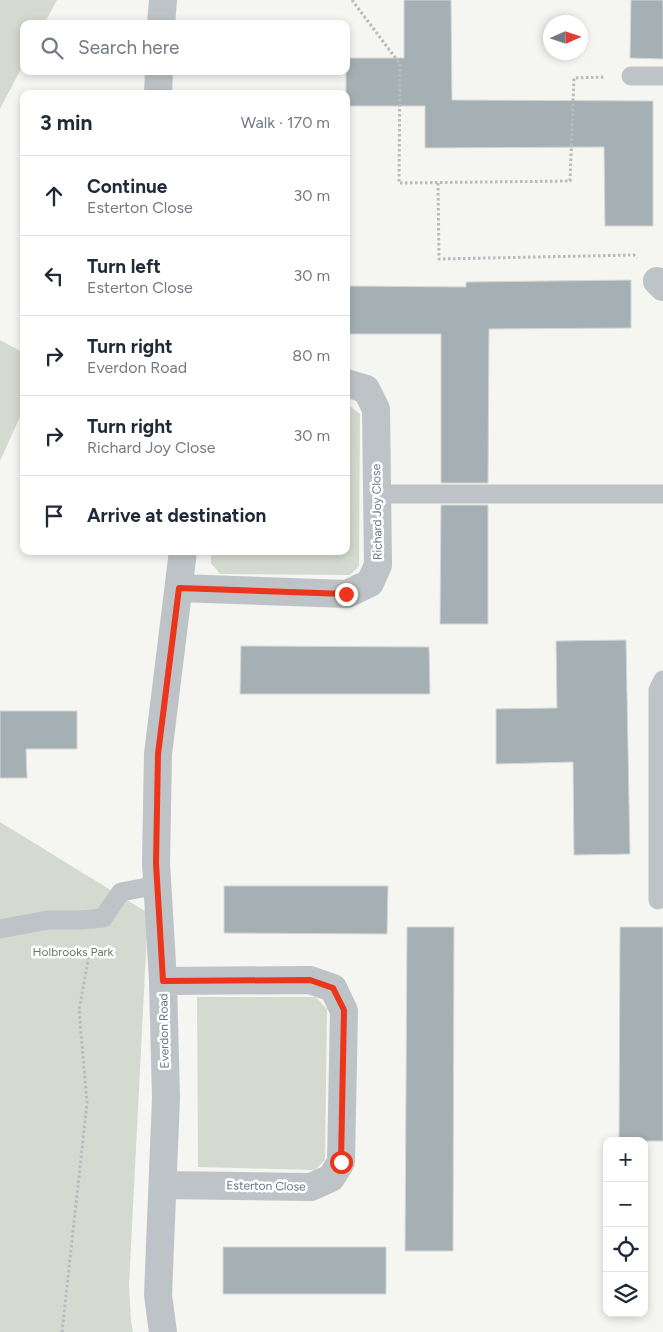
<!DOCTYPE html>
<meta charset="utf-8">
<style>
body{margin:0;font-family:Figtree,sans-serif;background:#f2f2f3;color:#1f2937}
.controls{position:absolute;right:15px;bottom:15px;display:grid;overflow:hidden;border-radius:10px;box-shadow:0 2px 8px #0003}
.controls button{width:45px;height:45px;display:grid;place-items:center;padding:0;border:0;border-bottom:1px solid #e0e1e3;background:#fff;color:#1f2937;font:25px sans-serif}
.compass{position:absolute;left:543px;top:15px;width:45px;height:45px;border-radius:50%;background:#fff;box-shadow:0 2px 8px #0003;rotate:87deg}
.stop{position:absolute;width:15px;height:15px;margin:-11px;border:4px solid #ec351a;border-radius:50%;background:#fff}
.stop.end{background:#ec351a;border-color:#fff;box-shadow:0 1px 5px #0008}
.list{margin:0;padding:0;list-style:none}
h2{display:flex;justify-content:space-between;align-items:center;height:65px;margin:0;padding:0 20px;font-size:21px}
h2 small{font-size:16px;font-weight:400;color:#747a83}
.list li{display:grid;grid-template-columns:32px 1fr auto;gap:15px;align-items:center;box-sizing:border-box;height:80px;padding:0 20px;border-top:1px solid #e0e1e3}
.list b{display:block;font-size:19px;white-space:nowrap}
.list p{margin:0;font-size:16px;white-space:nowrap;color:#747a83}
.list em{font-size:16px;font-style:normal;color:#747a83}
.icon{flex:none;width:28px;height:28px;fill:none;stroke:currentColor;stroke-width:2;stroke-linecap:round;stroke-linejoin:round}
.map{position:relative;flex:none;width:663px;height:1332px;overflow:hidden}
.search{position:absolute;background:#fff;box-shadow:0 2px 8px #0003;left:20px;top:20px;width:330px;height:55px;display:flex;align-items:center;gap:12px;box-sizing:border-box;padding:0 18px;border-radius:10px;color:#747a83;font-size:19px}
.panel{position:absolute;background:#fff;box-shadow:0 2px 8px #0003;left:20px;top:90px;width:330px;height:465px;border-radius:10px}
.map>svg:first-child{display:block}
.green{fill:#d5dad0}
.building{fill:#a5b0b5;stroke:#d6d6d4}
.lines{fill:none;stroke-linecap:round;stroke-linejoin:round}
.path{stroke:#b7bbbd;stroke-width:3;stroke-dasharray:2.5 2.5;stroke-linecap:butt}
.service{stroke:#bdc3c6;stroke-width:19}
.minor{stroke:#bdc3c6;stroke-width:28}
.route{stroke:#ec351a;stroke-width:6}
.labels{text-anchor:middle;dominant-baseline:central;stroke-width:5;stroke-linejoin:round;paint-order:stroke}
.street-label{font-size:12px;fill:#627884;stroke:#fff}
.park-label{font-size:12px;fill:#697a62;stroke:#fff}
</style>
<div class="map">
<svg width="663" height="1332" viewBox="0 0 663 1332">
<rect width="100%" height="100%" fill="#f5f5f1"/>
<!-- green -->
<path class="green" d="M0,0h57l-13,24h-20v39l-24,46z
M0,340l24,13v55l-24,53z
M346,403l14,11 -1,152 -9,9 -130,-1 -9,-11v-12h135z
M0,822l148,91 -19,372 2,36 2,11h-133z
M197,997h119l11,12 -2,151 -10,10 -117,-3z"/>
<!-- building -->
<path class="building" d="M404,0h47l1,100 201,1v125h-48l-1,-79 -179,1v-42h-79v-48h58z
M631,0h32v59l-33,-1z
M631,280v48l-142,1 -1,154h-47v-149h-95v-48l120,1v-5z
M441,505h47v119h-48z
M626,640l4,214 -56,1 -1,-93 -77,2v-55l61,-1 -1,-67z
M241,646l188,1 1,47h-190z
M0,711h77v38h-51l1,29h-27z
M224,886h164l-1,48 -163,-1z
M407,927h47l-1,324h-48z
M620,927h43v214h-44z
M223,1247h163v47h-163z"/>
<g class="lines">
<!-- path -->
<path class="path" d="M352,0l48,64 -1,119 171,-2 4,-103 31,-1
M438,183l1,76 195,-4 3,3
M62,1332l25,-229 -8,-93 12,-65"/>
<!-- service -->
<path class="service" d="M631,76h32
M377,494h286
M658,900v-210l5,-10
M0,929l48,-9h32l23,-2 18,-26 37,-7"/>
<!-- minor -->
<path class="minor" d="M161,24l2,-24
M158,94l1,-23
M657,281l6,6
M179,588l168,6 23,-11 8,-18 -2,-156 -10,-20 -20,-6
M163,1185l148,2 20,-9 10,-16 3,-151 -11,-23 -23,-8 -147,1
M163,1332l-5,-37 8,-197 -3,-117 -7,-118 2,-109 25,-203"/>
</g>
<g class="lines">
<!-- route -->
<path class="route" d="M341,1162l3,-152 -11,-22 -23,-8 -147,1 -7,-118 2,-109 21,-166 167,6"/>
</g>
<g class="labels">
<!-- street labels -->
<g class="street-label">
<text transform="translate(377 512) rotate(-91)">Richard Joy Close</text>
<text transform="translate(164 1031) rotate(-91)">Everdon Road</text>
<text transform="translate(266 1186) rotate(1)">Esterton Close</text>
</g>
<!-- park labels -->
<g class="park-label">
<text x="73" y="952">Holbrooks Park</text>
</g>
</g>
</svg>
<div class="controls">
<button>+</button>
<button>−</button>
<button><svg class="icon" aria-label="locate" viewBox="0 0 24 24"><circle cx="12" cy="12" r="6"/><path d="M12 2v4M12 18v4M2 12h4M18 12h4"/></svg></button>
<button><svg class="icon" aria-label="layers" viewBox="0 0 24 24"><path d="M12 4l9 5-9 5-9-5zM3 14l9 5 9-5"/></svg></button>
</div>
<svg class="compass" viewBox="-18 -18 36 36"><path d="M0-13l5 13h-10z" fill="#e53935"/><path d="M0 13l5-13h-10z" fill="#747a83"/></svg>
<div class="stop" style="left:341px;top:1162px"></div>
<div class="stop end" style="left:346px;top:594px"></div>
<div class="search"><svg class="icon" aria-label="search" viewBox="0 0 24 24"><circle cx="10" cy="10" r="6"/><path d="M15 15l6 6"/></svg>Search here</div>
<section class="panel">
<h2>3 min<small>Walk · 170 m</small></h2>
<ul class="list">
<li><svg class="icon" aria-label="ahead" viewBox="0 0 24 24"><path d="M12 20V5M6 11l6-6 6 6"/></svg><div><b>Continue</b><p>Esterton Close</p></div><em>30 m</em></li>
<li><svg class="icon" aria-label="left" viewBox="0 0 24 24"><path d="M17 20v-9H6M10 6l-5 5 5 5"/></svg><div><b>Turn left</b><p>Esterton Close</p></div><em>30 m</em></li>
<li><svg class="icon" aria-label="right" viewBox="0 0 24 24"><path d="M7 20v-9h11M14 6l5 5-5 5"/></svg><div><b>Turn right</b><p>Everdon Road</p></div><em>80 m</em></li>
<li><svg class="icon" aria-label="right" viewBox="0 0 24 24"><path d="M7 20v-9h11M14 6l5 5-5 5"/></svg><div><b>Turn right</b><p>Richard Joy Close</p></div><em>30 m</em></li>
<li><svg class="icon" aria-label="arrive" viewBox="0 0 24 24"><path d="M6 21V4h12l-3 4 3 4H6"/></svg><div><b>Arrive at destination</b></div></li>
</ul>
</section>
</div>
